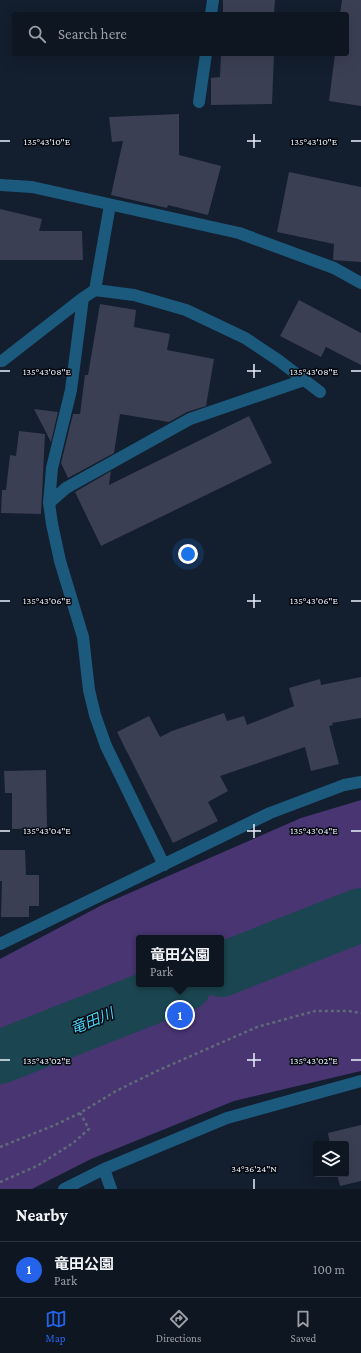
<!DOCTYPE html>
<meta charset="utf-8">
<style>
body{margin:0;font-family:"Crimson Pro","Noto Sans JP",serif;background:#1c232f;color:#f1f3f6}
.controls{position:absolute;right:12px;bottom:12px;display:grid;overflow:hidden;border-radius:4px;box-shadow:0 4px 16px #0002}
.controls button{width:36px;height:36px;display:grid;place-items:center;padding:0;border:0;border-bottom:1px solid #2e3540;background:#0e1622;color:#f1f3f6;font:20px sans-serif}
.you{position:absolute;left:188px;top:554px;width:14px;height:14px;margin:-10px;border:3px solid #fff;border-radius:50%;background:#1a73e8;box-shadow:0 0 0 6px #1a73e833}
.badge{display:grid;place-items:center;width:26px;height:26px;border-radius:50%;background:#2563eb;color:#fff;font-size:13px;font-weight:700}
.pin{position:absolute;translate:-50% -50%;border:2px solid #fff;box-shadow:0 1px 4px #0006}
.popup{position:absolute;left:136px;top:935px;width:88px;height:52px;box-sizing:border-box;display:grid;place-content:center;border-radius:4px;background:#0e1622;filter:drop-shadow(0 1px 3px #0005);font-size:13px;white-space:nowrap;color:#9b9fa5}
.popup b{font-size:15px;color:#f1f3f6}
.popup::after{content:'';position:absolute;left:50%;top:100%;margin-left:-8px;border:8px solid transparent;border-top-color:#0e1622}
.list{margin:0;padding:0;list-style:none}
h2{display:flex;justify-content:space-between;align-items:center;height:52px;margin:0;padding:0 16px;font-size:17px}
h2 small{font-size:13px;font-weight:400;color:#9b9fa5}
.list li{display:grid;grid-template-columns:26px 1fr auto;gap:12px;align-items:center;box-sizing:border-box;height:56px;padding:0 16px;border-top:1px solid #2e3540}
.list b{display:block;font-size:15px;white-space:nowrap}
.list p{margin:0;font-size:13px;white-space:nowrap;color:#9b9fa5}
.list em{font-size:13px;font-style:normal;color:#9b9fa5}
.icon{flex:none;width:22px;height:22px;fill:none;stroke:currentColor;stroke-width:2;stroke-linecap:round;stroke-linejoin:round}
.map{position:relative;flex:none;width:361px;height:1189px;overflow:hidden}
.search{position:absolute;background:#0e1622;box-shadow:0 4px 16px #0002;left:12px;right:12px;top:12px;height:44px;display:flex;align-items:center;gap:10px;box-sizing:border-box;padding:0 14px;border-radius:4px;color:#9b9fa5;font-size:15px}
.sheet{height:108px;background:#0e1622}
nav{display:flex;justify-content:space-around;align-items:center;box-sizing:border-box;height:56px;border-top:1px solid #2e3540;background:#0e1622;font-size:11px;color:#9b9fa5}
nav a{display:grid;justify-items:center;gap:2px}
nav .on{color:#2563eb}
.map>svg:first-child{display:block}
.green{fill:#483572;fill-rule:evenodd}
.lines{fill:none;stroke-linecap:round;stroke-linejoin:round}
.river{stroke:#1b4651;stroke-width:54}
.building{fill:#3b3f53}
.path{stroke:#606a78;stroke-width:2.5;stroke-dasharray:3 3;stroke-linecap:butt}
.minor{stroke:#1c5a7d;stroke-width:12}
.ticks{fill:none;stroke:#e9f1fc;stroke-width:1.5}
.labels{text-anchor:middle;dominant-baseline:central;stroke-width:3;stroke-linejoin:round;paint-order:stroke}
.water-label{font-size:15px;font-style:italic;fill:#49d3f6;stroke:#05080f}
.ticks-label{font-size:10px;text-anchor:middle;fill:#e9f1fc;stroke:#05080f;stroke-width:3;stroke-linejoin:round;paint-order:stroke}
</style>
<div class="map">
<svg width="361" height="1189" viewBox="0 0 361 1189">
<rect width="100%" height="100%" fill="#131e2e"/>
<!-- green -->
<path class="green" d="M361,800v271l-127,30 -143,58 -59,30h-32v-230l102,-54 199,-87zM139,938h82v46h-82z"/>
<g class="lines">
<!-- river -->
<path class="river" d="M221,970l140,-55
M0,1057l185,-73"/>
</g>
<!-- building -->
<path class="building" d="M223,0h52l-1,14h-51z
M342,0h19v106l-32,-5 6,-47h12v-40h-7z
M221,54h53l-2,50 -61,1v-27l9,-1z
M179,114v41l42,11 -13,49 -40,-10 -1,3 -56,-13 12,-54 -11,1 -3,-25z
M289,172l72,15v75l-28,-2 1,-16 -57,-12z
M0,209l42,10 -3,12h43l1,29h-83z
M299,300l62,33v32l-35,-18 -5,10 -41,-21z
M100,304l36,6 -2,17 36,7 -3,16 47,9 -8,47 -19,6 -18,10 -49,-8 -6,39 -46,25 -7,-15 12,-49h7l5,-39h3z
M34,409l24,3 -7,30z
M249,416l23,47 -171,83 -26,-54 36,-21 -2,14z
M19,431l26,3 -4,80 -40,-1 1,-23h4l4,-35 6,1z
M361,677v41l-29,5 1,2 -4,1 10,38 -28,7 -6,-24 -85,29 8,15 -20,11 10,19 -45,22 -56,-111 32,-16 11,21 12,-6 52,-18 3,8 17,-5 3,9 47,-19 -5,-18 31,-9 1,6z
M46,770l1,58 -35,1v-36h-7l-1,-22z
M0,850h25l1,25h13v31h-10v11h-28l1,-36h-2z
M361,1125v56l-21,5 -3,-12h9v-30h-16l-2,-11z"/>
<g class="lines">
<!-- path -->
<path class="path" d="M0,1147l55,-22 25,-12 36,-22 43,-21 98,-43 58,-16h34l12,2
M0,1182l37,-16 36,-23 16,-14 -9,-16"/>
<!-- minor -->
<path class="minor" d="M211,14l2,-14
M199,102l7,-48
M0,185l32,2 207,46 95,35 27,15
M95,290l39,5 52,15 59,28 33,22 42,32
M83,298l-12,92 -19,78 -3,35 3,21 8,37 23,76 6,53 6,25 11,31 58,119
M0,361h2l81,-63 12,-8 15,-85
M49,503l17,-15 124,-69 114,-39
M0,944l270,-131 74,-28 17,-3
M104,1169l7,20
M64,1189l40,-20 123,-51 134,-37"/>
</g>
<!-- ticks -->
<path class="ticks" d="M254,134v14M0,141h10M247,141h14M351,141h10M254,364v14M0,371h10M247,371h14M351,371h10M254,594v14M0,601h10M247,601h14M351,601h10M254,824v14M0,831h10M247,831h14M351,831h10M254,1053v14M0,1060h10M247,1060h14M351,1060h10M254,1179v10"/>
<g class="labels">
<!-- water labels -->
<g class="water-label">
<text transform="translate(92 1021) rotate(-22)">竜田川</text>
</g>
</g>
<g class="ticks-label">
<text x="314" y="145">135°43'10"E</text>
<text x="47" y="145">135°43'10"E</text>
<text x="314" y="375">135°43'08"E</text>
<text x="47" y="375">135°43'08"E</text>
<text x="47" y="604">135°43'06"E</text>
<text x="314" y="604">135°43'06"E</text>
<text x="314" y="834">135°43'04"E</text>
<text x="47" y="834">135°43'04"E</text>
<text x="47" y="1064">135°43'02"E</text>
<text x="314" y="1064">135°43'02"E</text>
<text x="254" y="1172">34°36'24"N</text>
</g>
</svg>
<div class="controls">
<button><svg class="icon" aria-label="layers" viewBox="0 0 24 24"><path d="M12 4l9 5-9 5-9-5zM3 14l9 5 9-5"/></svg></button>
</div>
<div class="you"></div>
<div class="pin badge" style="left:180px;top:1015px">1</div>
<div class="popup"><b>竜田公園</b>Park</div>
<div class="search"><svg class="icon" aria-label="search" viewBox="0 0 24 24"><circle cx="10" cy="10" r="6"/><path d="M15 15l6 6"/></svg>Search here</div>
</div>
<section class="sheet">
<h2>Nearby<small></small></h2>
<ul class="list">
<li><span class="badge">1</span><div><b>竜田公園</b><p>Park</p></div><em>100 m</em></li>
</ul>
</section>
<nav>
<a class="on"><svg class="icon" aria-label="map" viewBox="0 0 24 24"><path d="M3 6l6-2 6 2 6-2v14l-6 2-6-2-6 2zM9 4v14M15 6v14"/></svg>Map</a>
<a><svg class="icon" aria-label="directions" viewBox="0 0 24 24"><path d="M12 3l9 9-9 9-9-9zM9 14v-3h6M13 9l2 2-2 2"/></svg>Directions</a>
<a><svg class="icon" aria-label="saved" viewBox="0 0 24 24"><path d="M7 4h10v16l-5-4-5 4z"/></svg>Saved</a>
</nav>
